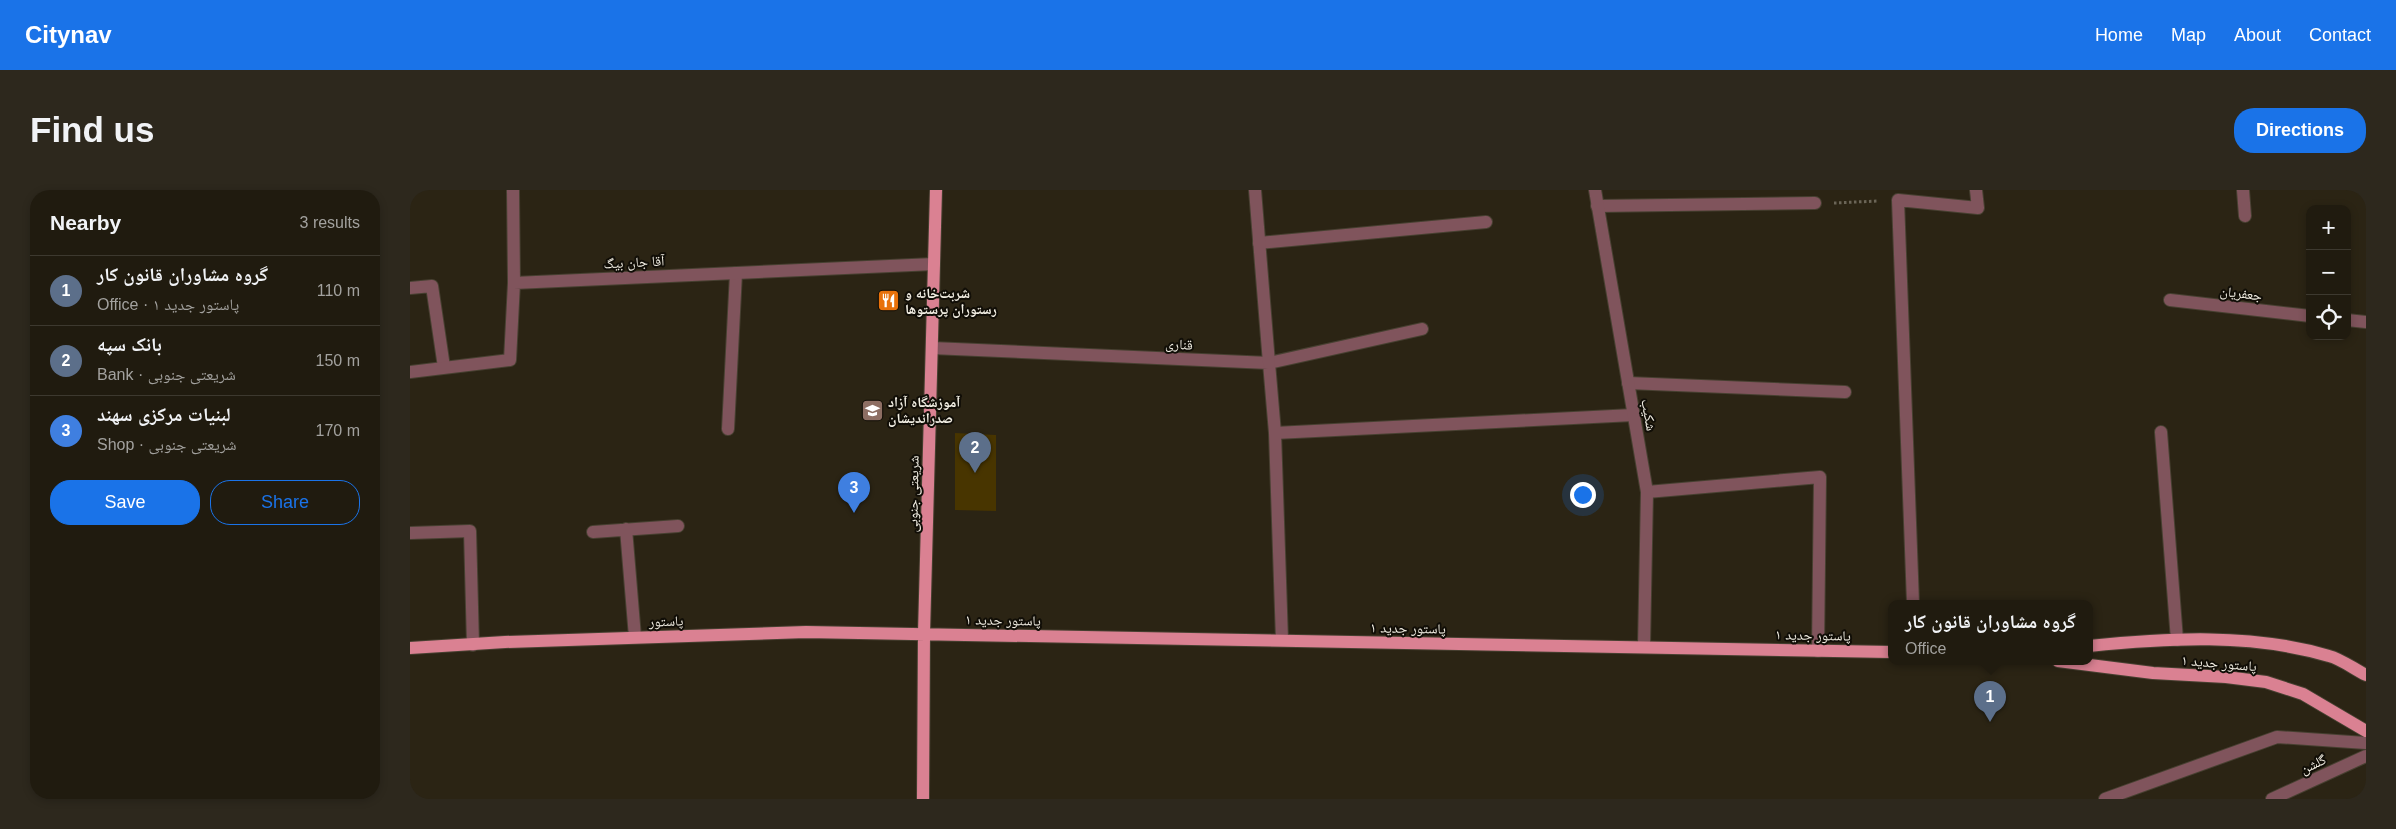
<!DOCTYPE html>
<meta charset="utf-8">
<style>
body{margin:0;font-family:Arial,"Noto Naskh Arabic",sans-serif;background:#2d281d;color:#f1f3f6}
.controls{position:absolute;right:15px;top:15px;display:grid;overflow:hidden;border-radius:10px;box-shadow:0 2px 8px #0003}
.controls button{width:45px;height:45px;display:grid;place-items:center;padding:0;border:0;border-bottom:1px solid #3d392f;background:#201b0f;color:#f1f3f6;font:25px sans-serif}
.you{position:absolute;left:1172px;top:304px;width:18px;height:18px;margin:-12px;border:4px solid #fff;border-radius:50%;background:#1a73e8;box-shadow:0 0 0 8px #1a73e833}
.badge{display:grid;place-items:center;width:32px;height:32px;border-radius:50%;background:#1a73e8;color:#fff;font-size:16px;font-weight:700}
.pin{position:absolute;translate:-50% -41px;filter:drop-shadow(0 1px 2px #0008)}
.pin::after{content:'';position:absolute;top:26px;width:18px;height:15px;background:inherit;clip-path:polygon(0 0,100% 0,50% 100%)}
.popup{position:absolute;left:1478px;top:410px;width:205px;height:65px;box-sizing:border-box;display:grid;place-content:center;border-radius:10px;background:#201b0f;filter:drop-shadow(0 1px 4px #0005);font-size:16px;white-space:nowrap;color:#a2a19e}
.popup b{font-size:19px;color:#f1f3f6}
.popup::after{content:'';position:absolute;left:50%;top:100%;margin-left:-10px;border:10px solid transparent;border-top-color:#201b0f}
.list{margin:0;padding:0;list-style:none}
h2{display:flex;justify-content:space-between;align-items:center;height:65px;margin:0;padding:0 20px;font-size:21px}
h2 small{font-size:16px;font-weight:400;color:#a2a19e}
.list li{display:grid;grid-template-columns:32px 1fr auto;gap:15px;align-items:center;box-sizing:border-box;height:70px;padding:0 20px;border-top:1px solid #3d392f}
.list b{display:block;font-size:19px;white-space:nowrap}
.list p{margin:0;font-size:16px;white-space:nowrap;color:#a2a19e}
.list em{font-size:16px;font-style:normal;color:#a2a19e}
.actions{display:flex;gap:10px;padding:15px 20px}
.actions a{flex:1;padding:11px 0;border:1px solid #1a73e8;border-radius:20px;text-align:center;font-size:18px;color:#1a73e8}
.actions .main{background:#1a73e8;color:#fff}
.icon{flex:none;width:28px;height:28px;fill:none;stroke:currentColor;stroke-width:2;stroke-linecap:round;stroke-linejoin:round}
.map{position:relative;flex:none;width:1956px;height:609px;overflow:hidden;border-radius:20px}
header{display:flex;align-items:center;gap:30px;box-sizing:border-box;height:70px;padding:0 25px;background:#1a73e8;color:#fff}
header strong{font-size:24px}
nav{display:flex;gap:28px;margin-inline-start:auto;font-size:18px}
.intro{display:flex;align-items:center;justify-content:space-between;box-sizing:border-box;height:120px;padding:0 30px}
h1{margin:0;font-size:35px}
.button{padding:12px 22px;border-radius:20px;background:#1a73e8;color:#fff;font-size:18px;font-weight:700}
main{display:flex;gap:30px;padding:0 30px}
aside{flex:1;background:#201b0f;border-radius:20px;box-shadow:0 2px 8px #0003}
.map>svg:first-child{display:block}
.building{fill:#483500}
.lines{fill:none;stroke-linecap:round;stroke-linejoin:round}
.service-casing{stroke:#474031;stroke-width:14}
.minor-casing{stroke:#474031;stroke-width:14}
.primary-casing{stroke:#474031;stroke-width:14}
.path{stroke:#6b6557;stroke-width:3;stroke-dasharray:2.5 2.5;stroke-linecap:butt}
.service{stroke:#80545c;stroke-width:12}
.minor{stroke:#80545c;stroke-width:12}
.primary{stroke:#da8192;stroke-width:12}
.labels{text-anchor:middle;dominant-baseline:central;stroke-width:4;stroke-linejoin:round;paint-order:stroke}
.street-label{font-size:14px;fill:#f3efe4;stroke:#110e07}
.poi-label{font-size:14px;font-weight:bold;fill:#f3efe4;stroke:#110e07;text-anchor:start}
</style>
<header>
<strong>Citynav</strong>
<nav><a>Home</a><a>Map</a><a>About</a><a>Contact</a></nav>
</header>
<div class="intro"><h1>Find us</h1><a class="button">Directions</a></div>
<main>
<aside>
<h2>Nearby<small>3 results</small></h2>
<ul class="list">
<li><span class="badge" style="background:#5c6f8a">1</span><div><b>گروه مشاوران قانون کار</b><p>Office · پاستور جدید ۱</p></div><em>110 m</em></li>
<li><span class="badge" style="background:#5c6f8a">2</span><div><b>بانک سپه</b><p>Bank · شریعتی جنوبی</p></div><em>150 m</em></li>
<li><span class="badge" style="background:#3f7fe0">3</span><div><b>لبنیات مرکزی سهند</b><p>Shop · شریعتی جنوبی</p></div><em>170 m</em></li>
</ul>
<div class="actions"><a class="main">Save</a><a>Share</a></div>
</aside>
<div class="map">
<svg width="1956" height="609" viewBox="0 0 1956 609">
<rect width="100%" height="100%" fill="#2b2414"/>
<!-- building -->
<path class="building" d="M545,243l41,2v76l-41,-1z"/>
<g class="lines">
<defs>
<path id="service" d="M1833,0l2,26
M1187,16l218,-3
M849,53l227,-21
M0,98l22,-2 12,81
M522,158l337,15 153,-34
M859,173l6,70 7,207
M1218,193l217,9
M318,239l8,-156
M1751,242l16,208
M865,243l358,-18
M1237,302l173,-15 -2,174
M216,339l9,108
M183,342l85,-6
M0,343l60,-2 3,114"/>
<path id="minor" d="M103,0l1,93
M845,0l14,173
M1185,0l52,302 -3,155
M1760,110l140,16
M1937,130l19,2
M0,182l100,-12 4,-77 420,-19
M1503,413l-15,-403 80,8 -2,-18
M1695,609l172,-62 89,6
M1862,609l94,-43"/>
<path id="primary" d="M1679,456c79,-8 162,-13 240,10 12,3 25,13 37,19
M0,458l95,-6 301,-10 1085,20
M1648,471l95,12 73,4 40,5 37,12 63,37
M513,609l1,-166 12,-443"/>
</defs>
<!-- service casing -->
<use href="#service" class="service-casing"/>
<!-- minor casing -->
<use href="#minor" class="minor-casing"/>
<!-- primary casing -->
<use href="#primary" class="primary-casing"/>
<!-- path -->
<path class="path" d="M1424,13l44,-2"/>
<!-- service -->
<use href="#service" class="service"/>
<!-- minor -->
<use href="#minor" class="minor"/>
<!-- primary -->
<use href="#primary" class="primary"/>
</g>
<!-- icons -->
<defs>
<symbol id="restaurant-square" viewBox="-11 -11 22 22"><rect x="-9" y="-9" width="18" height="18" rx="4" fill="#e8710a" stroke="#110e07"/><path d="M-5-6h1v4h1v-4h1v4h1v-4h1v5L-1.5 .5V6h-2V.5L-5-1ZM5-6V6H3V1.5H1.5Q1.5-4 5-6Z" fill="#fff"/></symbol>
<symbol id="school-square" viewBox="-11 -11 22 22"><rect x="-9" y="-9" width="18" height="18" rx="4" fill="#8d6e63" stroke="#110e07"/><path d="M0-5L7-2L0 1L-7-2ZM-4 1L0 2.5L4 1V4Q0 6-4 4Z" fill="#fff"/></symbol>
</defs>
<g fill-rule="evenodd">
<use href="#restaurant-square" x="466" y="98" width="25" height="25"/>
<use href="#school-square" x="450" y="208" width="25" height="25"/>
</g>
<g class="labels">
<!-- street labels -->
<g class="street-label">
<text transform="translate(224 72) rotate(-3)">آقا جان بیگ</text>
<text transform="translate(1831 103) rotate(7)">جعفریان</text>
<text transform="translate(769 154) rotate(3)">قناری</text>
<text transform="translate(1239 225) rotate(80)">شکیب</text>
<text transform="translate(503 304) rotate(-89)">شریعتی جنوبی</text>
<text transform="translate(593 430) rotate(1)">پاستور جدید ۱</text>
<text transform="translate(256 431) rotate(-2)">پاستور</text>
<text transform="translate(998 438) rotate(1)">پاستور جدید ۱</text>
<text transform="translate(1403 445) rotate(1)">پاستور جدید ۱</text>
<text transform="translate(1809 473) rotate(5)">پاستور جدید ۱</text>
<text transform="translate(1903 574) rotate(-25)">گلشن</text>
</g>
<!-- poi labels -->
<g class="poi-label">
<text x="495" y="103">شربت‌خانه و<tspan x="495" dy="16">رستوران پرستوها</tspan></text>
<text x="478" y="212">آموزشگاه آزاد<tspan x="478" dy="16">صدراندیشان</tspan></text>
</g>
</g>
</svg>
<div class="controls">
<button>+</button>
<button>−</button>
<button><svg class="icon" aria-label="locate" viewBox="0 0 24 24"><circle cx="12" cy="12" r="6"/><path d="M12 2v4M12 18v4M2 12h4M18 12h4"/></svg></button>
</div>
<div class="you"></div>
<div class="pin badge" style="left:1580px;top:532px;background:#5c6f8a">1</div>
<div class="popup"><b>گروه مشاوران قانون کار</b>Office</div>
<div class="pin badge" style="left:565px;top:283px;background:#5c6f8a">2</div>
<div class="pin badge" style="left:444px;top:323px;background:#3f7fe0">3</div>
</div>
</main>
